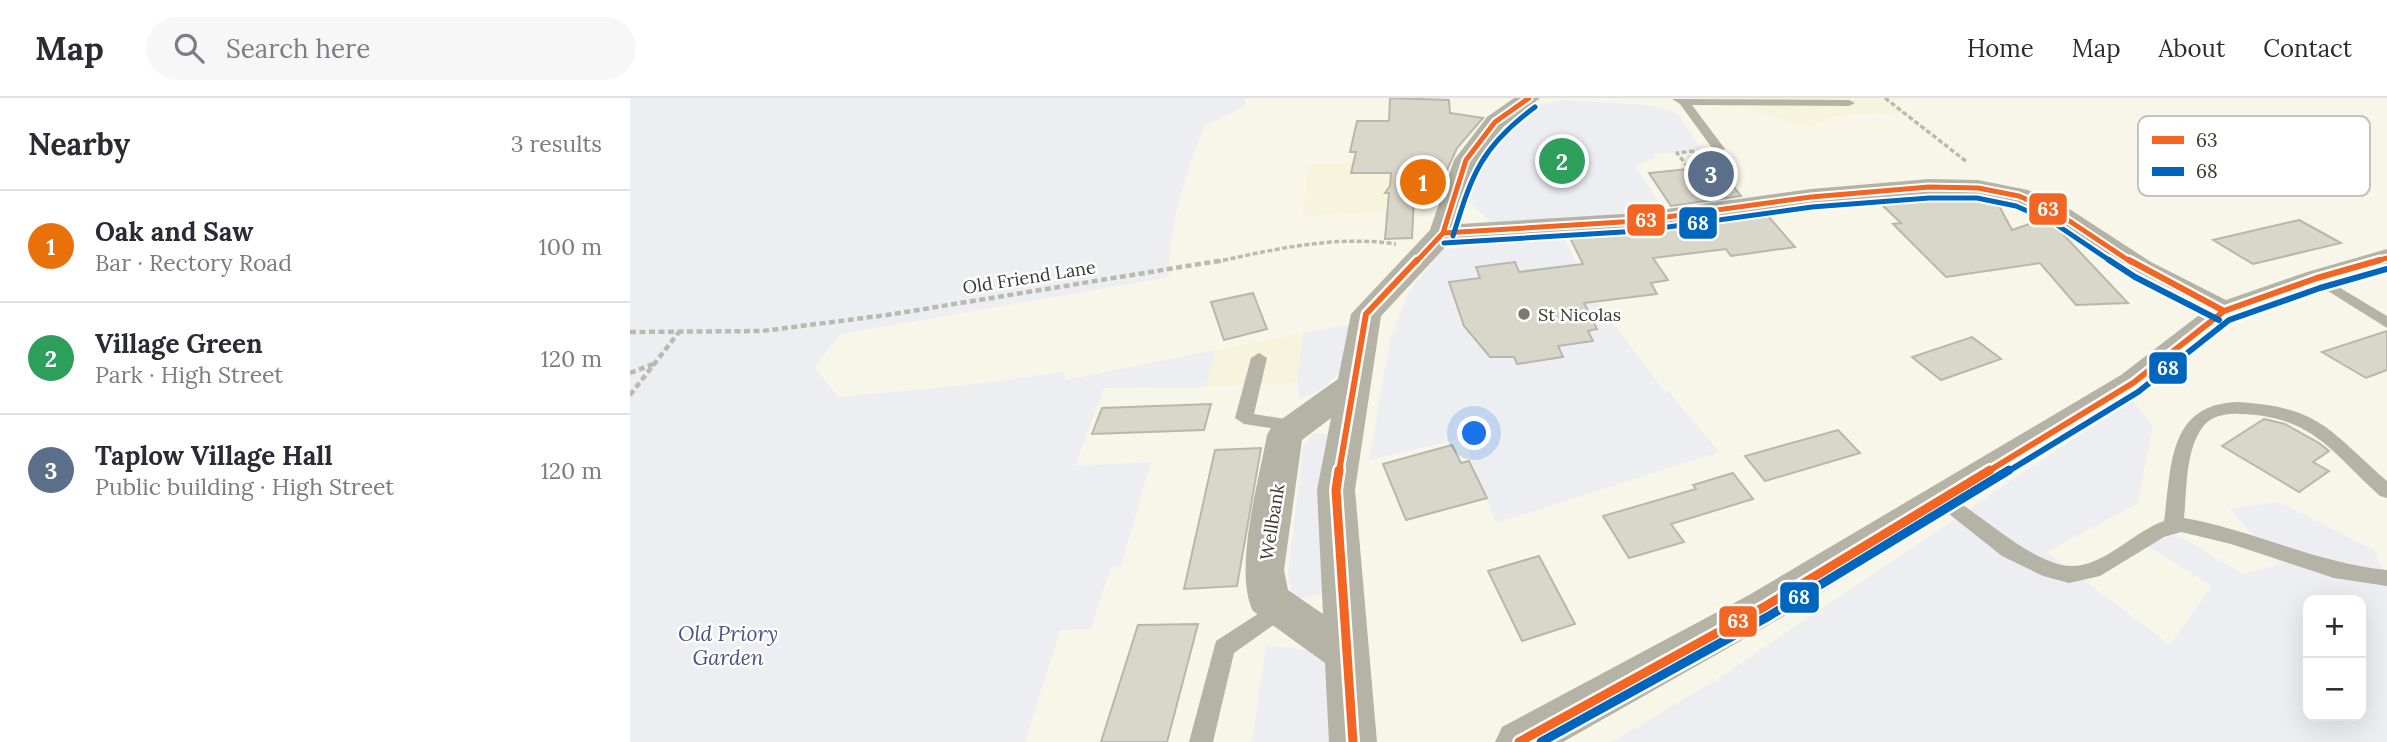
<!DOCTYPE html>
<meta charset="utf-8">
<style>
body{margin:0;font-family:Lora,serif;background:#f7f7f7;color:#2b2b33}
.controls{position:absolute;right:21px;bottom:21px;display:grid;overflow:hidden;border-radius:14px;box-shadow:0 7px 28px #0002}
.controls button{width:63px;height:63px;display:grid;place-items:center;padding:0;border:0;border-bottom:2px solid #e1e1e2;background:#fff;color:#2b2b33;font:35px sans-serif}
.you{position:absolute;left:845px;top:336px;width:24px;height:24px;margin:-18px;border:5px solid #fff;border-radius:50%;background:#1a73e8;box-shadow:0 0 0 10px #1a73e833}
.badge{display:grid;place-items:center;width:46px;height:46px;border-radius:50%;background:#db2777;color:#fff;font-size:23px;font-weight:700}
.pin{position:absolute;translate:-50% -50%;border:4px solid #fff;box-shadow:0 2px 7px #0006}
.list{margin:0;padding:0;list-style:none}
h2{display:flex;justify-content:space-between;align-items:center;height:91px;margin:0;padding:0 28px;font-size:30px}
h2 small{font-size:23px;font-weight:400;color:#7c7c81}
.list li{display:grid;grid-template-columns:46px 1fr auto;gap:21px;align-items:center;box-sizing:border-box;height:112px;padding:0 28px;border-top:2px solid #e1e1e2}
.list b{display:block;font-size:26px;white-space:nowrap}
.list p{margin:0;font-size:23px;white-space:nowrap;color:#7c7c81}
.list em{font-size:23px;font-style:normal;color:#7c7c81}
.icon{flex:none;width:38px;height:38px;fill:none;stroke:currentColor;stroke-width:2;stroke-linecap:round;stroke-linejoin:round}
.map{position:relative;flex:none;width:1757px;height:644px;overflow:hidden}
header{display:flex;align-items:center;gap:42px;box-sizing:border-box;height:98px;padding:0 35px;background:#fff;border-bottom:2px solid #e1e1e2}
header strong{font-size:33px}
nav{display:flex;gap:38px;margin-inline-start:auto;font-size:24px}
.search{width:490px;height:63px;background:#f7f7f7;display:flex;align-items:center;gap:18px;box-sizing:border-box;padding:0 24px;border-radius:38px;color:#7c7c81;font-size:26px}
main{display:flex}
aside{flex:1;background:#fff}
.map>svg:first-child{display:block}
.built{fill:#f6f4dc}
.green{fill:#edeef2;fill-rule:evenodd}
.building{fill:#d9d7c9;stroke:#b7b7ac;stroke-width:2}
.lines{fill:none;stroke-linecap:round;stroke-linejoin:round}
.path-far1{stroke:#bbbaae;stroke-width:3.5;stroke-dasharray:5 2.5;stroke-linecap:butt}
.path{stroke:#bbbaae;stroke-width:4.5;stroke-dasharray:6 3.5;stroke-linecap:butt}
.lane{fill:#b5b3a6;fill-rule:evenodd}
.street{fill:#b5b3a6;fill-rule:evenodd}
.bus-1-far2-casing{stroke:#fff;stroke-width:9}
.bus-1-far1-casing{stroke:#fff;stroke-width:11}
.bus-1-casing{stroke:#fff;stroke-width:14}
.bus-2-far2-casing{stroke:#fff;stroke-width:9}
.bus-2-far1-casing{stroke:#fff;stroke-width:11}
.bus-2-casing{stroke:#fff;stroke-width:14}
.bus-1-far2{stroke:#f26522;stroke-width:5}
.bus-1-far1{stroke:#f26522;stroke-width:6}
.bus-1{stroke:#f26522;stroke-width:9}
.bus-2-far2{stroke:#0065bd;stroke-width:5}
.bus-2-far1{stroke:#0065bd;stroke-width:6}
.bus-2{stroke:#0065bd;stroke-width:9}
.poi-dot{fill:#7c7a70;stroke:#fff;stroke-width:2.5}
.labels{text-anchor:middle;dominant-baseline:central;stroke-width:5;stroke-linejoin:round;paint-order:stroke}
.street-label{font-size:18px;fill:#39382f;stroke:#fff}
.poi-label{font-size:18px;fill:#39382f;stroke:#fff;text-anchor:start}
.near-park-label{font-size:21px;font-style:italic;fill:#4a5388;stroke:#fff}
.key{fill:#fff;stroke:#c4c3c1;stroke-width:2}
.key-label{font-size:19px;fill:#39382f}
.line-badge{stroke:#fff;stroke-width:2.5}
.badge-label{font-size:19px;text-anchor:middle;font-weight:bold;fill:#fff}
</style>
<header>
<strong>Map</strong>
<div class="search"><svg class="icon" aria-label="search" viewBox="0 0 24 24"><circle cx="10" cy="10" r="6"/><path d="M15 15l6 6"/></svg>Search here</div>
<nav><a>Home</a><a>Map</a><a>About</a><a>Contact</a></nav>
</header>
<main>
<aside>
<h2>Nearby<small>3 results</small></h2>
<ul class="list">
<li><span class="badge" style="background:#e8710a">1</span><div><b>Oak and Saw</b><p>Bar · Rectory Road</p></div><em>100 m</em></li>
<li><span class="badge" style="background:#2e9e5b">2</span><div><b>Village Green</b><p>Park · High Street</p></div><em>120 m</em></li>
<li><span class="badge" style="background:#5c6f8a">3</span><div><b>Taplow Village Hall</b><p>Public building · High Street</p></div><em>120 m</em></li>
</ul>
</aside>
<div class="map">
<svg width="1757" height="644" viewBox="0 0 1757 644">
<rect width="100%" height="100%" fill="#f7f6e9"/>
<!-- built -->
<path class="built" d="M1063,0h185l26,14 -73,4 -21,12 -65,-22 -14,4 -16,-6h-19z
M679,66h72l65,8 -17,38 -126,6z
M673,235l-6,50 -94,4 13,-37z"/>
<!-- green -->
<path class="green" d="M0,0h615v8l-41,20c-18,47 -36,100 -35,151l-329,57 -25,33 23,30 131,-12 95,-13 1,8 151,-30 -11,37 -101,1 -29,78 76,-4 -2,7 -28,97 -10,1 -21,62 -30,1 -35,112h-395z
M933,2l85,5 29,8 25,37 -47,4 1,3 -20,10 27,42 -146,15 -26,-2 -22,-20c5,-35 14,-69 47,-90 12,-7 33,-9 47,-12z
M933,137l25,54 76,102 5,1 50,60 -223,71 -33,-85 -94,22 22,-124 17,-42 34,-44z
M722,226v38l-33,29 -19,7 -3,-15 6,-50z
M1502,301l21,28 -16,77 -91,48 124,93 42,-59 -69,-43 35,-8 65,39 37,-10 -51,-55 50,-7 95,48 13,28v164h-775l106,-63zM1678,502h53v116h-53z
M683,335l23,3 -3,156 -40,8 -5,-26 15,-126z
M636,547l55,7 46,90h-115z"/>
<!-- building -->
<path class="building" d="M760,0l59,2 1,13 33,5 -26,30 -22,48 -21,-1 -2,43 -27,1 4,-46h-4l5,-7 1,-13h-40l5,-21h-6l7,-31h32z
M1087,68l24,30 -70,10 -22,-33z
M1299,100l68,4 15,28 29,-10 20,12 67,71 -52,2 -36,-42 -94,14 -53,-53 8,-1 -22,-21z
M1127,117l11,1 27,31 -64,9 -5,-7 -73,9 15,22 -17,3 6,11 -73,9 13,26 -9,2 5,10 -35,5 5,11 -46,7 -3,-7h-24l-26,-31 -15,-44 31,-4 -4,-11 39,-5 4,10 64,-8 -14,-28 69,-4z
M1669,122l42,23 -88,21 -40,-24z
M623,195l14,36 -43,11 -13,-38z
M1757,233v39l-21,8 -44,-26z
M1342,239l29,22 -60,21 -29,-23z
M581,306l-7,26 -112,4 10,-26z
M1634,321l21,5 34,19 10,8 -16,11 16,9 -30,21 -77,-46z
M1208,332l22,23 -95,28 -20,-25z
M822,347l9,18 8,-2 18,37 -81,22 -23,-56z
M631,350l-24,138 -53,3 31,-139z
M1103,375l20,26 -82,25 13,18 -55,16 -26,-42 93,-27 -3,-4z
M909,458l36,68 -53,17 -34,-70z
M568,526l-31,118h-66l37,-117z"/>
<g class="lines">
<!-- path-far1 -->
<path class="path-far1" d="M1255,0l82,64
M1064,53l-17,2 28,36
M586,164c59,-13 120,-27 180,-18"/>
<!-- path -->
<path class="path" d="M0,234l132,-1 125,-16 337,-55
M0,275l26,-10
M0,297l49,-63"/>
<!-- lane -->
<path class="lane" d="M1042,1l177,1 6,3 -6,3 -157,-1 33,44 -6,4 -4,-1 -35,-48z
M1687,176l70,42v12l-75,-47v-6z
M629,255l8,5 -13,56 49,8 3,4 -3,4 -6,2 -53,-8 -9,-6 16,-60z
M1608,304c83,5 91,29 149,79v17l-7,-2c-49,-44 -67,-80 -140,-82 -14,-1 -30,2 -38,14 -17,24 -15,62 -18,90 69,12 132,45 203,52v16l-53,-8 -103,-34 -50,-12 -17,5 -64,39 -31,7 -26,-7 -41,-20 -73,-58 3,-5c24,-7 95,75 141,73 33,-1 60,-34 91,-45 8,-54 3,-117 74,-119z
M651,501l8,3 3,6 -3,6 -55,39 -21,89h-24l27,-101z"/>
<!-- street -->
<path class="street" d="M884,0h26l-37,29 -25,34 -18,63 178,-11 173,-24 118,-10 49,1 50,10 40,18 83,54 75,38 81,-28 80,-23v18l-152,51 -90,73 -366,228 -216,123h-68l7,-15 247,-132 372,-220 82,-63 -72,-38 -81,-54 -38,-18 -34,-6 -49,-1 -118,10 -173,24 -187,12 -70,75 -26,174 22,252h-48l-4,-79 -72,-52c-20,-40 6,-131 14,-176l5,-9 66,-47 13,-65 79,-84 24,-70 33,-43zM701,320l-14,72 6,124 -35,-24 -4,-20 18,-130z"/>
<defs>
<path id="bus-1-far2" d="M813,135l195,-12 173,-24 118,-10 49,1 41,8 40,18 72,48
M786,164l27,-29 23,-73 29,-38 34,-24
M1744,164l13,-4"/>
<path id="bus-1-far1" d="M1499,162l95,51
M709,374l27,-158 51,-54
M1357,374l146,-89 91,-72 93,-33 63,-18"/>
<path id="bus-1" d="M709,372l-3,20 17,252
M889,644l245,-135 226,-137"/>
<path id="bus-2-far2" d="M823,138c19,-62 28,-89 82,-129
M814,145l195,-12 173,-24 117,-9h48l39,8 38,17 58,39"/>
<path id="bus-2-far1" d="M1479,162l26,17 84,43
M1377,374l131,-80 91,-72 91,-32 67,-19"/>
<path id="bus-2" d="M911,644l228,-126 240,-146"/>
</defs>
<!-- bus-1-far2 casing -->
<use href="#bus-1-far2" class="bus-1-far2-casing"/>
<!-- bus-1-far1 casing -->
<use href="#bus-1-far1" class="bus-1-far1-casing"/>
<!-- bus-1 casing -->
<use href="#bus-1" class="bus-1-casing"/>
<!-- bus-2-far2 casing -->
<use href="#bus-2-far2" class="bus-2-far2-casing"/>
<!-- bus-2-far1 casing -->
<use href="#bus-2-far1" class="bus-2-far1-casing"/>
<!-- bus-2 casing -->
<use href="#bus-2" class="bus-2-casing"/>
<!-- bus-1-far2 -->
<use href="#bus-1-far2" class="bus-1-far2"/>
<!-- bus-1-far1 -->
<use href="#bus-1-far1" class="bus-1-far1"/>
<!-- bus-1 -->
<use href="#bus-1" class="bus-1"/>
<!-- bus-2-far2 -->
<use href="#bus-2-far2" class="bus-2-far2"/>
<!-- bus-2-far1 -->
<use href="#bus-2-far1" class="bus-2-far1"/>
<!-- bus-2 -->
<use href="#bus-2" class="bus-2"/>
</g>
<!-- markers -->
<circle class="poi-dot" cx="894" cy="216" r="7"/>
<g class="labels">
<!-- street labels -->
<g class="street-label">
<text transform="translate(399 179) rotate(-9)">Old Friend Lane</text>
<text transform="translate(642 424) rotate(-81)">Wellbank</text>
</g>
<!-- poi labels -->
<g class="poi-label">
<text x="908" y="216">St Nicolas</text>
</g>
<!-- near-park labels -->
<g class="near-park-label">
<text x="98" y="535">Old Priory<tspan x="98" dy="24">Garden</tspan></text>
</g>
</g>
<!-- legend -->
<rect x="1508" y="18" width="232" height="80" rx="10" class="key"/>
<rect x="1522" y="38" width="32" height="8" fill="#f26522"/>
<rect x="1522" y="69" width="32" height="9" fill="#0065bd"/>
<g class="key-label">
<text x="1566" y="49">63</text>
<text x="1566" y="80">68</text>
</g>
<g class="line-badge">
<rect x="1398" y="94" width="40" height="34" rx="7" fill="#f26522"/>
<rect x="996" y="105" width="40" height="34" rx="7" fill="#f26522"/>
<rect x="1048" y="108" width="40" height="34" rx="7" fill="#0065bd"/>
<rect x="1518" y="253" width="40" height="34" rx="7" fill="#0065bd"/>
<rect x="1149" y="483" width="41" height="33" rx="7" fill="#0065bd"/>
<rect x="1088" y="507" width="40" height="33" rx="7" fill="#f26522"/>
</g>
<g class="badge-label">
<text x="1418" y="118">63</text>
<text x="1016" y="129">63</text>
<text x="1068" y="132">68</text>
<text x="1538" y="277">68</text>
<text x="1169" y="506">68</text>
<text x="1108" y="530">63</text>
</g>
</svg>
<div class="controls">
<button>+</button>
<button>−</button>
</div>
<div class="you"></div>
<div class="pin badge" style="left:793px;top:84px;background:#e8710a">1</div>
<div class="pin badge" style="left:932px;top:63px;background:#2e9e5b">2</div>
<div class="pin badge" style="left:1081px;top:76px;background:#5c6f8a">3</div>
</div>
</main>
